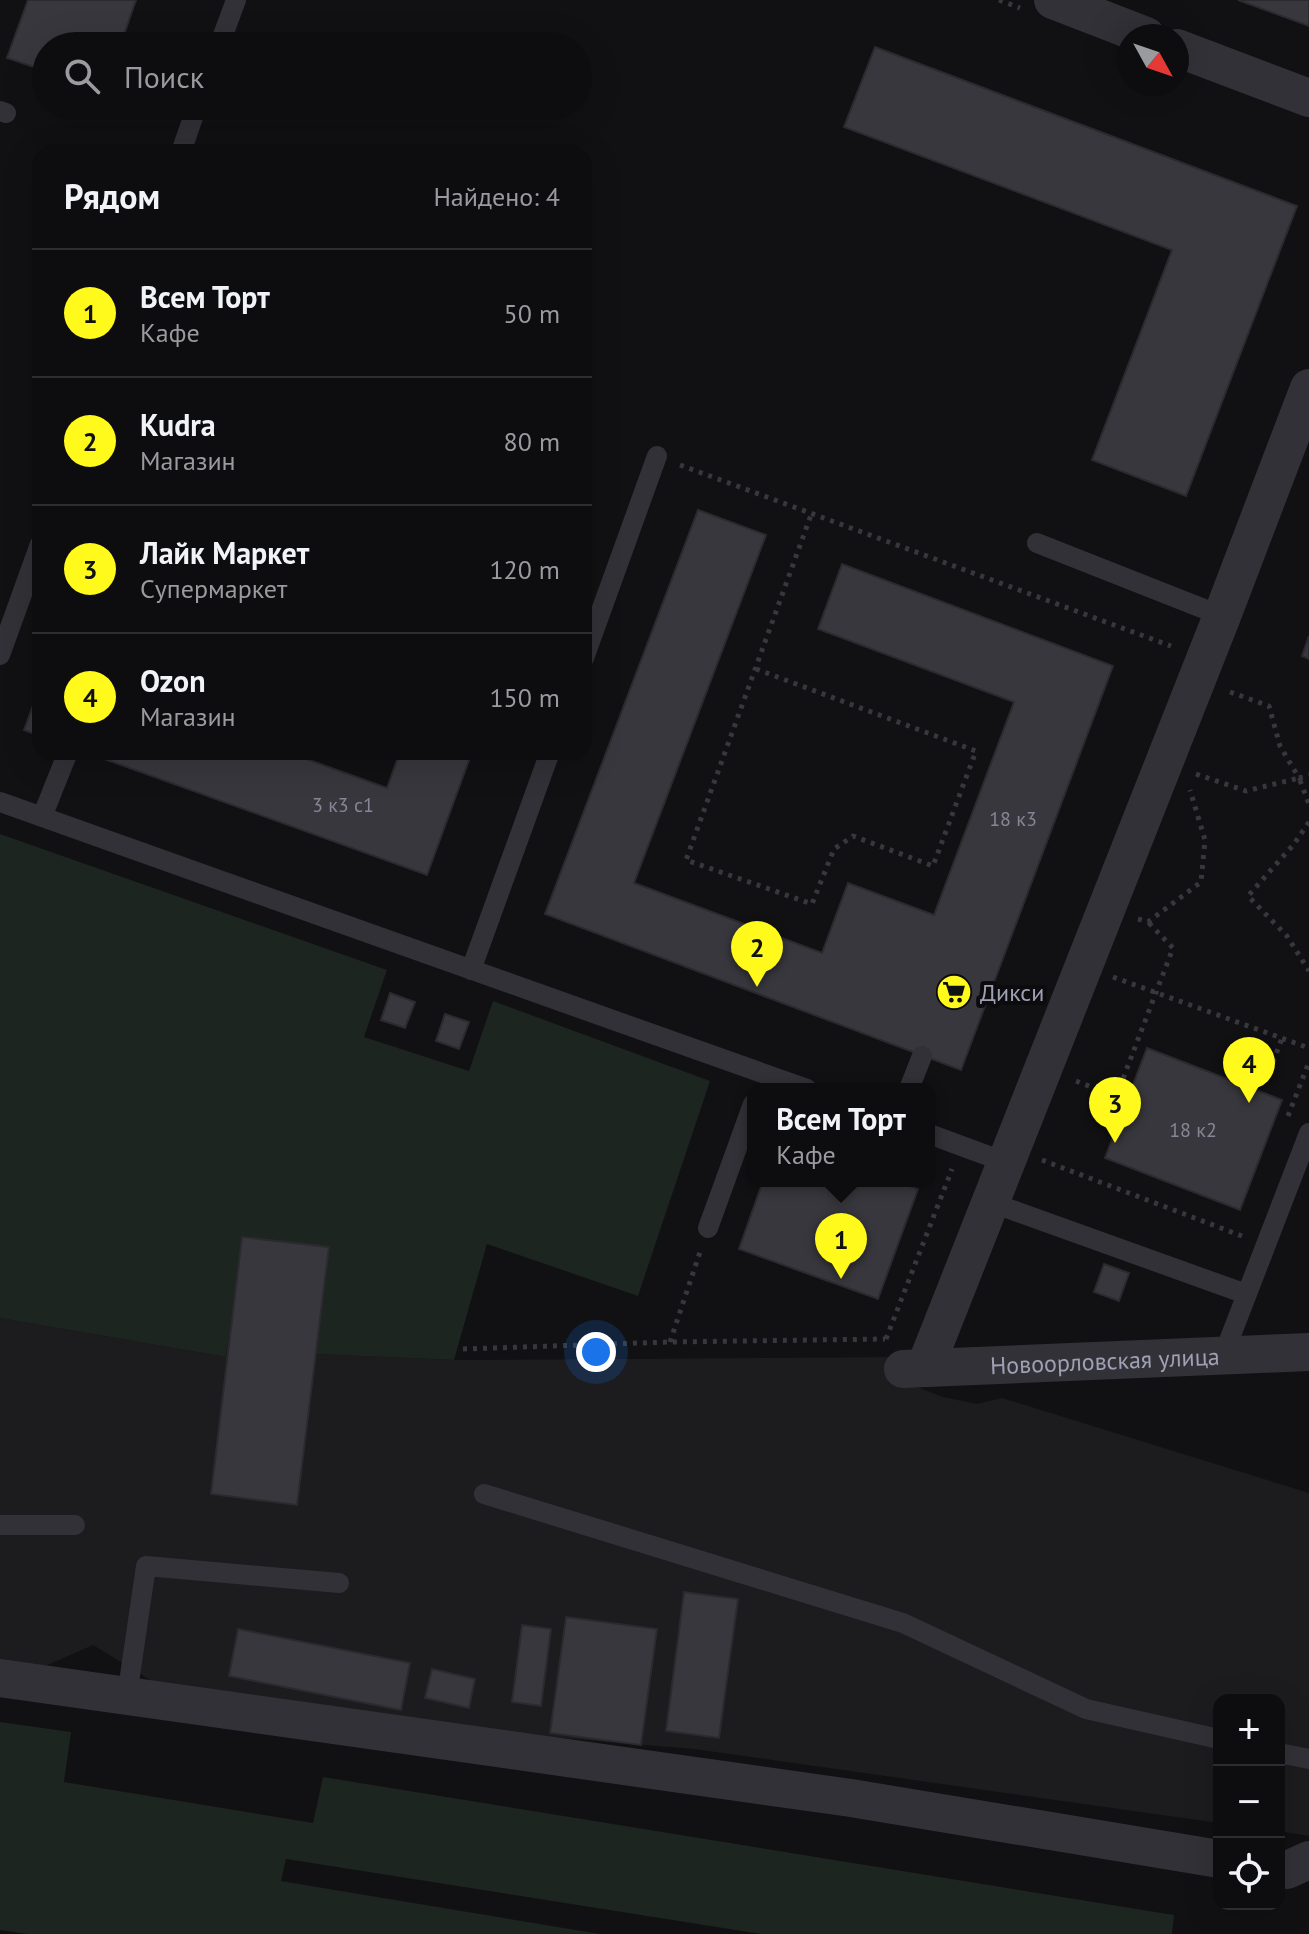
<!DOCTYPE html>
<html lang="ru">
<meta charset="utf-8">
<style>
body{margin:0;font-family:"PT Sans",sans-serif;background:#1b1a1c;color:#f1f3f6}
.controls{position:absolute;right:24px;bottom:24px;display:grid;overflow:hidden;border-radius:16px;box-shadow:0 8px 32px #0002}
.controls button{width:72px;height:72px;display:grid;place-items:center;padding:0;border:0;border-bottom:2px solid #2d2c2e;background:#0d0c0e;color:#f1f3f6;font:40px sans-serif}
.compass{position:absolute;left:1117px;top:24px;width:72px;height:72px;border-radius:50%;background:#0d0c0e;box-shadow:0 8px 32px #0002;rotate:130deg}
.you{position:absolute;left:596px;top:1352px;width:28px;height:28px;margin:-20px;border:6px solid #fff;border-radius:50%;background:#1a73e8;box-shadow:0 0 0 12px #1a73e833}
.badge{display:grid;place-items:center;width:52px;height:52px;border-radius:50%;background:#fffa1b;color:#111;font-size:26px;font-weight:700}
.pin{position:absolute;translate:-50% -66px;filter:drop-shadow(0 2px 4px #0008)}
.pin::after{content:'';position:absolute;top:42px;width:28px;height:24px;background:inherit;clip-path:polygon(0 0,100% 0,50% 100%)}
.popup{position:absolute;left:747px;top:1083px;width:188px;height:104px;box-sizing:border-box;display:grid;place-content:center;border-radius:16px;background:#0d0c0e;filter:drop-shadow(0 2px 6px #0005);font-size:26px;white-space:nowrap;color:#9a9b9e}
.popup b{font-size:30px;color:#f1f3f6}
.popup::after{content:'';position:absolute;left:50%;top:100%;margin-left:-16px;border:16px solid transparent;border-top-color:#0d0c0e}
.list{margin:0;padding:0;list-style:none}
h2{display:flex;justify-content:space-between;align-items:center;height:104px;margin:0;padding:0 32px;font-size:34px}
h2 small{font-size:26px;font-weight:400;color:#9a9b9e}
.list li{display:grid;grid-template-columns:52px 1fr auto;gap:24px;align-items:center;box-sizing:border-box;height:128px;padding:0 32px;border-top:2px solid #2d2c2e}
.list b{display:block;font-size:30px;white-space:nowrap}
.list p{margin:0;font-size:26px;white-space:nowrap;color:#9a9b9e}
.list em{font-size:26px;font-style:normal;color:#9a9b9e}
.icon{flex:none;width:44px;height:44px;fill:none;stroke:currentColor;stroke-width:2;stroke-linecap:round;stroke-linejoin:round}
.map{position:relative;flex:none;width:1309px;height:1934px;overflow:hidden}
.search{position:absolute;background:#0d0c0e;box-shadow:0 8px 32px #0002;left:32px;top:32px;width:560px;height:88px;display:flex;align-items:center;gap:20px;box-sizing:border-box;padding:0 28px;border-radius:44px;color:#9a9b9e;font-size:30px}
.panel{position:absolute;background:#0d0c0e;box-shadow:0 8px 32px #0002;left:32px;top:144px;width:560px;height:616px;border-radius:24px}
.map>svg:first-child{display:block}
.built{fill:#1c1c1f}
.green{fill:#1c251f}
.building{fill:#38373d;stroke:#2b2a2e;stroke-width:2}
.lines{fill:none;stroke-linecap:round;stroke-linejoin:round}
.path{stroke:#37373e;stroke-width:5;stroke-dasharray:4 6;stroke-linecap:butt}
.lane{stroke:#323137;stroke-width:20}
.street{stroke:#323137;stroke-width:38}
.labels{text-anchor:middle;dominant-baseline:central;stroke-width:8;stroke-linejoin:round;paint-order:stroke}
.number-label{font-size:20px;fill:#868696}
.poi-label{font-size:24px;fill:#a0a0b4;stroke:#0c0b0d;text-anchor:start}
.street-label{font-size:24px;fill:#a0a0b4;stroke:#0c0b0d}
</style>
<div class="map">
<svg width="1309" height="1934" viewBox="0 0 1309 1934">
<rect width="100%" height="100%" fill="#111012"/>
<!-- built -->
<path class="built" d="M242,1237l87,10 -13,107 138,6 450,-3 -6,23 45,17 34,7 25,-6 307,95v343l-30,-5v-131h-60v123l-525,-74 -313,-26 -226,-40 -62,-38 -57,25 -36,-6v-346l226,39z"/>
<!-- green -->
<path class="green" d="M0,834l387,136 -23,67 105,34 24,-70 217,80 -72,215 -151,-52 -33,116 -138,-6 13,-107 -86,-10 -17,120 -226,-39z
M0,1722l71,10 -7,50 249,41 10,-46 851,138 -2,19h-411l-475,-75 -5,22 319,53h-573l-27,-4z"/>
<!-- building -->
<path class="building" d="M28,0h108l-16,46h-74v25l-39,-13z
M1238,0h71v26z
M875,47l422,159 -111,290 -94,-36 80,-210 -328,-123z
M698,510l68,25 -132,348 188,70 26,-70 86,32 80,-213 -196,-73 24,-65 271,102 -152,404 -416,-156z
M1309,636v23l-7,-3z
M40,687v49l-16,-6z
M85,752h202l100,36 13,-36h72l-45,123z
M390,993l25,9 -10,26 -24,-8z
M445,1014l24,8 -10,27 -23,-8z
M1147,1048l135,52 -42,110 -135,-52z
M763,1181h133l22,8 -40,110 -139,-50z
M242,1237l87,10 -32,258 -86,-11z
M1104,1264l25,9 -10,28 -25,-9z
M684,1592l54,7 -19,139 -53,-7z
M566,1617l91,12 -16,116 -91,-12z
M522,1625l29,4 -10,77 -29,-4z
M238,1629l172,34 -9,47 -172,-34z
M432,1669l43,10 -6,29 -44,-10z"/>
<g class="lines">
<!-- path -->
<path class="path" d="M999,0l21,8
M680,465l491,181
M756,669l220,82 -43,115 -80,-30 -19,13 -22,55 -126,-44 125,-345
M1230,692l39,14 11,40 19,32 10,-3
M1196,774l50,17 53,-13 10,26
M1309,822l-15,22 -46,52 39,40 22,35
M1138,919l10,3 53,-40 4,-42 -15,-50
M1113,977l196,71
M1076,1081l51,20
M1266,1081l16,-43
M1116,1097l57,-149 -25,-26
M1288,1116l21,-54
M1042,1160l200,76
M886,1339l66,-170
M670,1342l30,-90
M463,1349l207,-7 215,-3"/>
<!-- lane -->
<path class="lane" d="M219,46l17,-46
M0,111l6,2
M181,152l16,-46
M1037,543l185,73
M0,655l40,-111
M584,658l73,-202
M0,802l807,287
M42,817l26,-65
M471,970l79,-218
M909,1089l13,-33
M929,1134l76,28
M990,1202l256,92
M708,1228l45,-124
M1223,1356l86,-223
M484,1494l419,129 183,86 133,30
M0,1525h75
M127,1696l19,-130 193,17
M1279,1753l30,6"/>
<!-- street -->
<g class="street">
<path d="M1053,0l93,36"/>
<path d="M1177,48l132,50"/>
<path d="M925,1368l297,-752 87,-228"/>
<path id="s1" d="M903,1369l406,-17"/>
<path d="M0,1678l851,120 368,61"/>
<path d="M1279,1869l8,1 22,-10"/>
</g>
</g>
<!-- icons -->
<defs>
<symbol id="supermarket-disc" viewBox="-11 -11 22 22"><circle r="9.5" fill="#fffa1b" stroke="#0c0b0d"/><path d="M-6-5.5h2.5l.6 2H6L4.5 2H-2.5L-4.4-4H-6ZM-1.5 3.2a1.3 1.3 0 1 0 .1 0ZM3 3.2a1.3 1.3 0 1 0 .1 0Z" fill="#111"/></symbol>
</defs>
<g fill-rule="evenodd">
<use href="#supermarket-disc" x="934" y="972" width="40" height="40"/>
</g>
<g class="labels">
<!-- number labels -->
<g class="number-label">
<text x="343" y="805">3 к3 с1</text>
<text x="1013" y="819">18 к3</text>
<text x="1193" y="1130">18 к2</text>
</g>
<!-- poi labels -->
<g class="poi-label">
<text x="980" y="992">Дикси</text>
</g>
<!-- street labels -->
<g class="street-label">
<text stroke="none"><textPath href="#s1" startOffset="202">Новоорловская улица</textPath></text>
</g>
</g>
</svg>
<div class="controls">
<button>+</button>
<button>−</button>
<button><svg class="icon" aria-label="locate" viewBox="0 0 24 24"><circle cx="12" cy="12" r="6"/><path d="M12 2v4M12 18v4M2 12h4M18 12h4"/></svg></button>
</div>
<svg class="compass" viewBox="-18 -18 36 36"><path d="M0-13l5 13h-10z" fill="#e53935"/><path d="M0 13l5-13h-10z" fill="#9a9b9e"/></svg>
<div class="you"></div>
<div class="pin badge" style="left:841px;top:1279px">1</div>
<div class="popup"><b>Всем Торт</b>Кафе</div>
<div class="pin badge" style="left:757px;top:987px">2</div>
<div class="pin badge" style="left:1115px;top:1143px">3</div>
<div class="pin badge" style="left:1249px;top:1103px">4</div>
<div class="search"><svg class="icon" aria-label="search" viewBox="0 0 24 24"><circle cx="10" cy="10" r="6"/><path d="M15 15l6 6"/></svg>Поиск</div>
<section class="panel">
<h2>Рядом<small>Найдено: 4</small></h2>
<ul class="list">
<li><span class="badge">1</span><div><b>Всем Торт</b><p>Кафе</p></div><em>50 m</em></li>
<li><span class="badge">2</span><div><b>Kudra</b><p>Магазин</p></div><em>80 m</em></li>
<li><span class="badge">3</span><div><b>Лайк Маркет</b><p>Супермаркет</p></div><em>120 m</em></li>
<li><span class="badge">4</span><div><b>Ozon</b><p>Магазин</p></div><em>150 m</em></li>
</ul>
</section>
</div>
